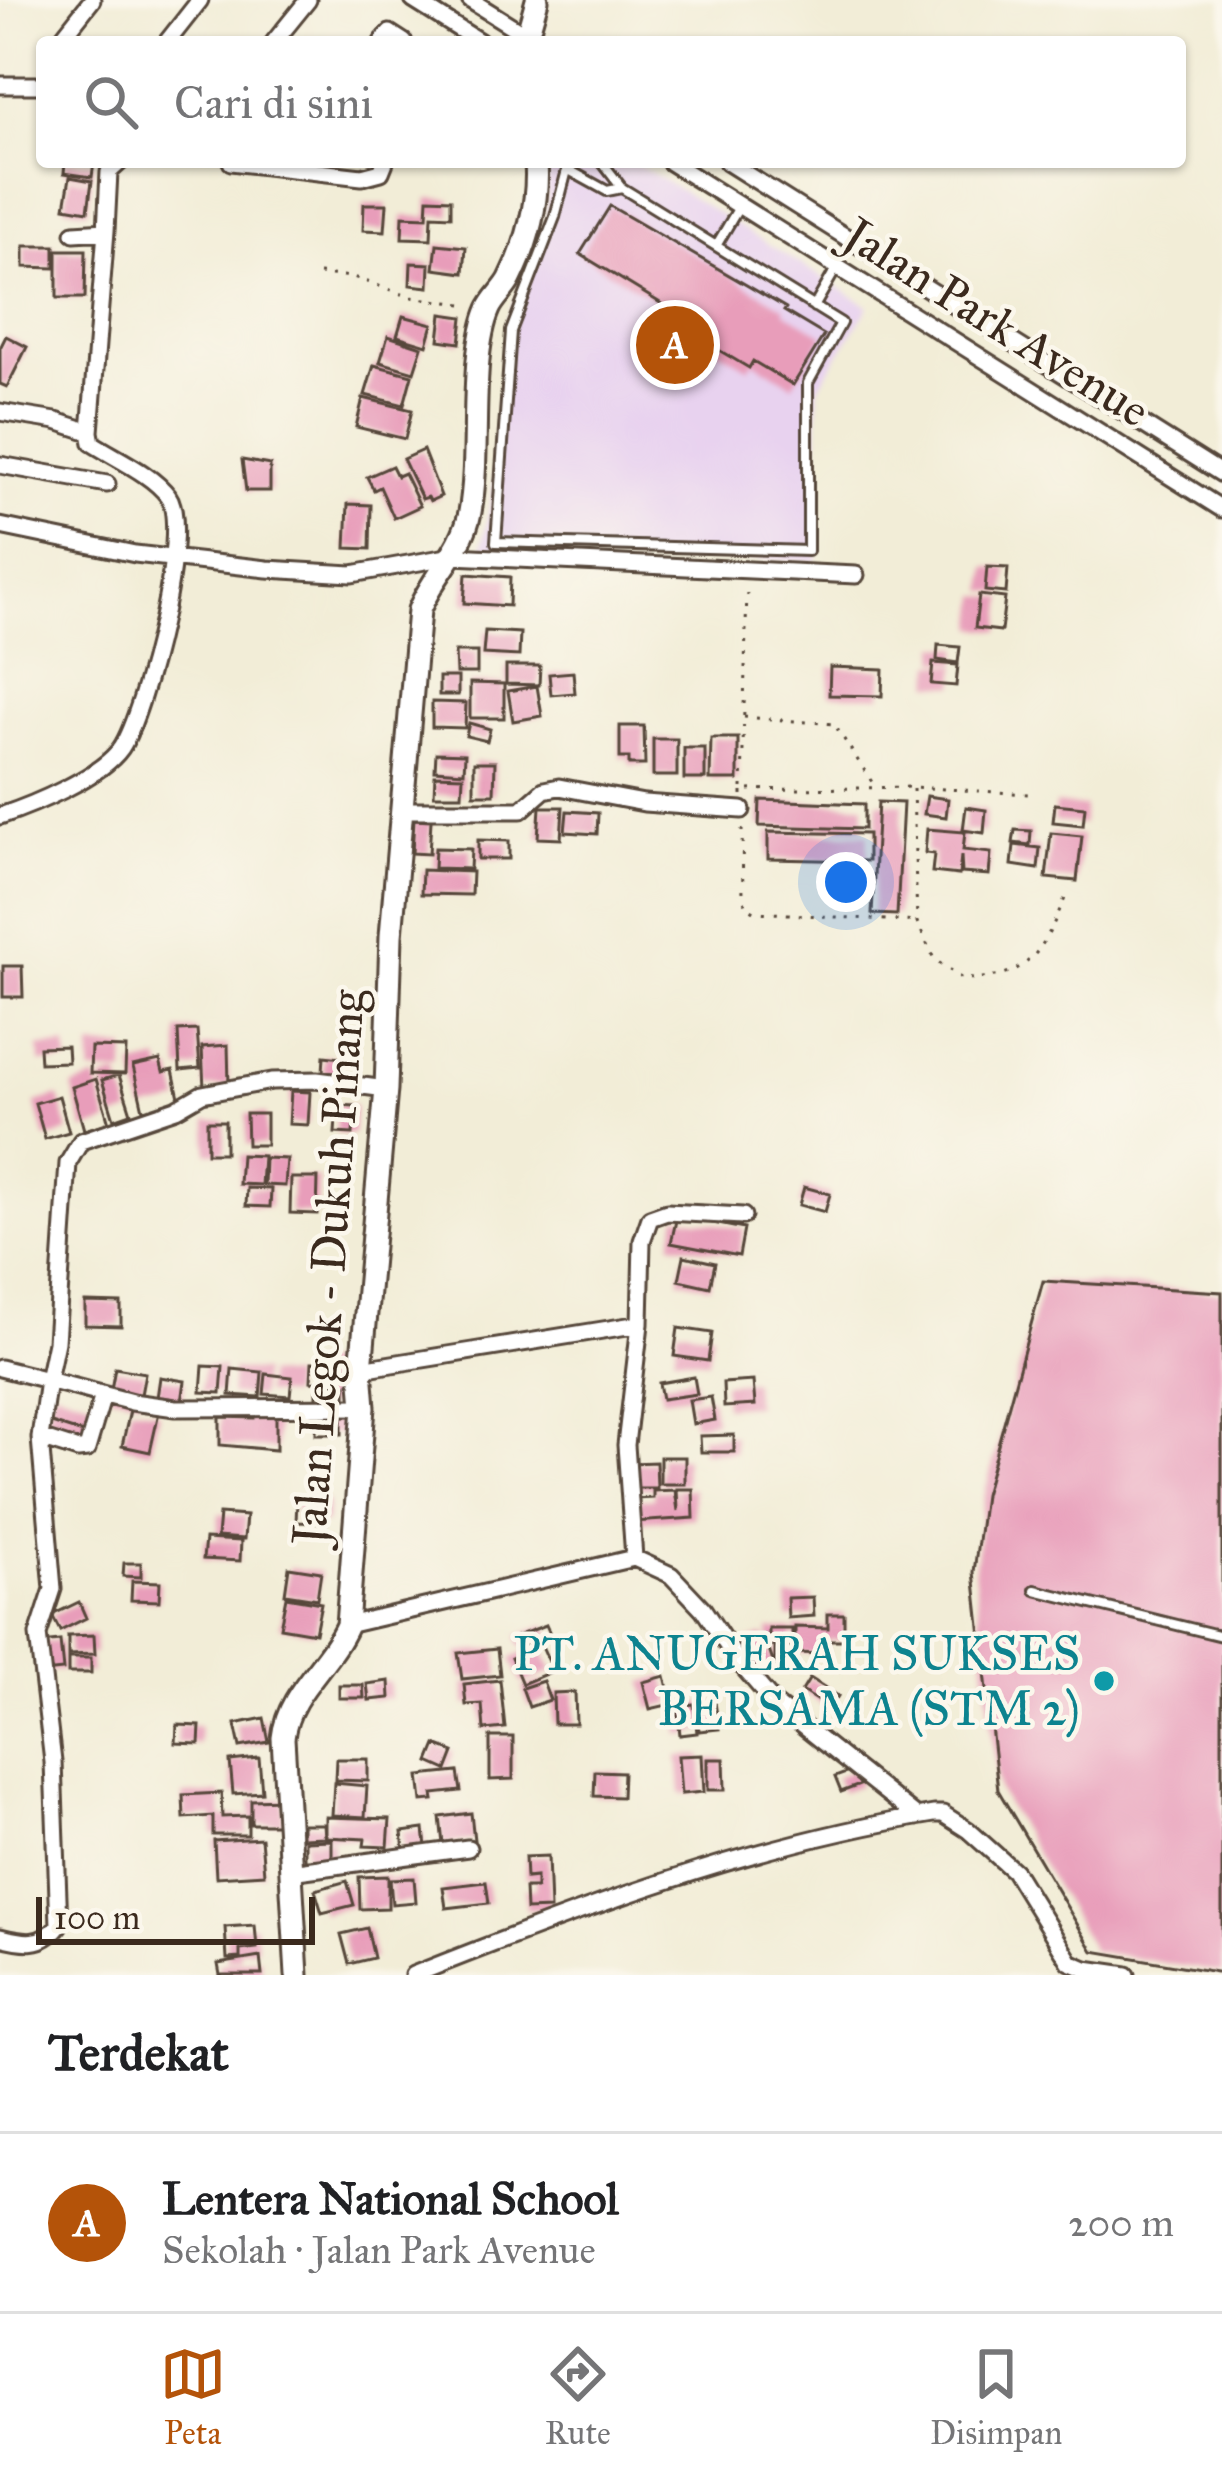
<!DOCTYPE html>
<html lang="id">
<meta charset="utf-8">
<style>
body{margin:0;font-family:"IM FELL Great Primer",serif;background:#f6f6f6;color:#202124}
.scale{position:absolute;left:36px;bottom:30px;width:279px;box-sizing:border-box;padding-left:12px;border:6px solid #3b2a1e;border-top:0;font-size:33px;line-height:42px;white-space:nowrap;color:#3b2a1e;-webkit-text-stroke:9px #fbf7ec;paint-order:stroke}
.you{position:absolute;left:846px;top:882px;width:42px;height:42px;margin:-30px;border:9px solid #fff;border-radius:50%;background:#1a73e8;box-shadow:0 0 0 18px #1a73e833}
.badge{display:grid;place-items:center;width:78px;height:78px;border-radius:50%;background:#b45309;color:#fff;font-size:39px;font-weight:700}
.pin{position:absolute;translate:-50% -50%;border:6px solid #fff;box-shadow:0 3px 12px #0006}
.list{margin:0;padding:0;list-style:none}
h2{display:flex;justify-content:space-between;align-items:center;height:156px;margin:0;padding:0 48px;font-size:51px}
h2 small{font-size:39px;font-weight:400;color:#757577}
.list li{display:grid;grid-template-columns:78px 1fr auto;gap:36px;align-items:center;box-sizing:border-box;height:180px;padding:0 48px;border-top:3px solid #e0e0e0}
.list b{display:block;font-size:45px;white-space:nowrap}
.list p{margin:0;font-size:39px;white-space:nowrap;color:#757577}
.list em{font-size:39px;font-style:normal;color:#757577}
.icon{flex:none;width:66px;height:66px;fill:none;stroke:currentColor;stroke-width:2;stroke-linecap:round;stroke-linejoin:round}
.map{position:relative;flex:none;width:1222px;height:1975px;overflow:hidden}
.search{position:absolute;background:#fff;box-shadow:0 3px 9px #0004;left:36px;right:36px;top:36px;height:132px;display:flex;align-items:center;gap:30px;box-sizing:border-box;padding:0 42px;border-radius:12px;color:#757577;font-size:45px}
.sheet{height:336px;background:#fff}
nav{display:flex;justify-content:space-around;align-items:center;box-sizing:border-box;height:168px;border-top:3px solid #e0e0e0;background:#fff;font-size:33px;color:#757577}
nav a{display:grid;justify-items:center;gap:6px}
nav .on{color:#b45309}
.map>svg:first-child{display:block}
.built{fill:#e8d2ef}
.building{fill:#e89dba}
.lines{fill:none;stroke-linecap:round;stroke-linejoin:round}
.lane-casing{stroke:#56473a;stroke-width:14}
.street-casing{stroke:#56473a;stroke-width:21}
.secondary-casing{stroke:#56473a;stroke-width:27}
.path{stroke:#56473a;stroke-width:3;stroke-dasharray:3 9;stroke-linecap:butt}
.lane{stroke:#fff;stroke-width:8}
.street{stroke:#fff;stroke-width:15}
.secondary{stroke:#fff;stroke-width:21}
.culture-dot{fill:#0f9aa8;stroke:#fbf7ec;stroke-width:4.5}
.labels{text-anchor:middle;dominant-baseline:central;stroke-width:9;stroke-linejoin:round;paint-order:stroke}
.street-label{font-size:48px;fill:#3b2a1e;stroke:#fbf7ec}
.culture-label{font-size:48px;fill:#0d838f;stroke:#fbf7ec;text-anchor:end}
</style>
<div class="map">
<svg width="1222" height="1975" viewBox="0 0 1222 1975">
<rect width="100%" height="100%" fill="#fbf7ec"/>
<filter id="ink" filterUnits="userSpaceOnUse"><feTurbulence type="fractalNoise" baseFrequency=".00833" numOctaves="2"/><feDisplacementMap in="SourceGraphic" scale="24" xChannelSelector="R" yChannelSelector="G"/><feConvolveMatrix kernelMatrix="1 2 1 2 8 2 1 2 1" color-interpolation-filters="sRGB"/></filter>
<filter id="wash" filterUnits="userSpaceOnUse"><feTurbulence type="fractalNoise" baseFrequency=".004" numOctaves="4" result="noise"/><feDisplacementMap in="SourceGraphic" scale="48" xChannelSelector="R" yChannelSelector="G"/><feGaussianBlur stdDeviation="2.7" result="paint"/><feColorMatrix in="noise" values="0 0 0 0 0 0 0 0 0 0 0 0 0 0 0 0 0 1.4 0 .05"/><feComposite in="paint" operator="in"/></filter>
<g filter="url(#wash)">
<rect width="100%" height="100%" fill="#f2edd7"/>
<!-- built -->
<path class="built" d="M548,162h86l235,144 -51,82 -1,173 -336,-8 16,-87 10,-146 39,-101z"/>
<g id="blocks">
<!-- building -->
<path class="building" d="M65,162h29l-2,15 -28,-4z
M70,177l22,4 -4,30 -23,-4z
M428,198l23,1v17l-19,-1 -1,24 -29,-1 1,-22 24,1z
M364,204h23l-2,27 -22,-1z
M610,206l176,102 -2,3 40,24 -31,50 -40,-24 -4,7 -69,-41 5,-9 -105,-64z
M437,244l29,3 -2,26 -30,-4z
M24,246h31v22l-31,-1z
M57,250h29l-1,48h-28z
M411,263l19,1 -1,23 -19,-2z
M442,314l21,3 -3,26 -21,-3z
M403,316l30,8 -6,21 -30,-9z
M6,336l21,11 -20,40 -7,-3v-36z
M388,336l34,11 -8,25 -34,-10z
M374,365l38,10 -8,30 -39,-10z
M363,398l49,12 -7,29 -49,-12z
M423,450l18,46 -11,5 -2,-4 -6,2 -19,-40z
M242,460l28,5v26h-24z
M392,466l5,10 7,-3 16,33 -26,12 -14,-31 -6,3 -7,-13z
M348,504l23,1 -1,44 -24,-1z
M987,567l21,1 -2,25 -21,-2z
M466,574l44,3 -1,29 -45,-3z
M979,595l26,3 -4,33 -26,-3z
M485,631l35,2 -1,23 -36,-2z
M938,645l22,2 -2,16 -21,-3z
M455,652h22v21h-21z
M933,663l25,2 -2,21 -25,-2z
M506,666h34l-1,19 -33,-1z
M830,667l53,2 -1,27 -53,-1z
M573,672l2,21 -24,2 -2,-21z
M439,677h19v18h-19z
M470,683l34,1v34h-34z
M537,686l5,30 -29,5 -5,-30z
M432,702l34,1 -1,25 -33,-1z
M469,723l21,6 -3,12 -21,-5z
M620,726h24l1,39h-16v-7h-9z
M711,738h27v42h-28z
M653,739h24v37h-24z
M684,748h21v31h-21z
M436,753l29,1 -1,18 -29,-2z
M474,762h21l-1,32h-20z
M435,775l28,1 -1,19h-28z
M927,796l21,3 -2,18 -22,-3z
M760,800l104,4v25l-105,-3z
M878,802l25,1 -6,112 -25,-1z
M1055,804l30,3 -2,18 -30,-3z
M540,807h23l-2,32 -23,-1z
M966,807l20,3 -2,23 -21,-3z
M567,811l31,2 -1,21 -32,-2z
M414,819l17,1 -2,34 -17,-1z
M927,829l38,3 -2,18 28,3 -2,22 -27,-2 -1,-17 -2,19 -27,-3 2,-18 -9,-1z
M1015,830l16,1 -1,14 -17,-2z
M768,832l100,2v27l-100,-2z
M1051,833l31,3 -5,45 -31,-3z
M478,840l31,1v18h-31z
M1014,845l26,3 -2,21 -26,-4z
M435,848l36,1 -1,20 -36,-1z
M422,870l50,2 -1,23 -50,-1z
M3,966h19l1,31h-20z
M197,1030l3,38 -20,2 -2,-39z
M228,1045l1,41 -25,2 -2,-41z
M67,1046l1,16 -28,1 -1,-16z
M91,1047l35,1 -1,26 -35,-1z
M324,1056l18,2 -1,16 -18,-2z
M160,1060l3,12 10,-2 7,32 -37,8 -10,-44z
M119,1075l12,38 -17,6 -12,-39z
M96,1079l13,44 -25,7 -12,-43z
M291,1091l19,1 -2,33 -19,-1z
M59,1096l10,36 -24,7 -10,-36z
M337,1105l18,1 -2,28 -18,-1z
M246,1114h20v31h-19z
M207,1121h18v32h-18z
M241,1155l22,1 -2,29 -22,-1z
M265,1158l22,1 -2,27 -21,-1z
M291,1178h27l-1,36 -27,-1z
M804,1187l26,7 -5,18 -26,-7z
M247,1188l24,1 -1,18 -24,-1z
M677,1216l67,13 -5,27 -68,-13z
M684,1256l31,7 -5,24 -31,-7z
M1043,1281l179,11v681l-129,-22 -95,-161 -24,-218 10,-77z
M85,1302l36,1v23l-36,-1z
M678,1328l34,5 -4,28 -34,-5z
M312,1362l30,2v19l-31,-2z
M203,1366l20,1 -2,26 -20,-1z
M115,1368l30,5 -5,27 -30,-5z
M232,1369l30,3 -2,25 -30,-2z
M266,1374l26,3 -2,19 -26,-2z
M160,1377l25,4 -3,21 -25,-4z
M694,1377l3,17 -35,5 -3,-16z
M753,1381l2,24 -31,2 -1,-24z
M317,1385h29v21l-29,-1z
M54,1390l42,12 -10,32 -41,-13z
M711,1397l4,23 -22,4 -4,-24z
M131,1406l28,6 -9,40 -28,-6z
M316,1411h26v23h-26z
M254,1412h22v38l-56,-5v-28l34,1z
M734,1435v17h-33l-1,-16z
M660,1457h25v27h-25z
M656,1462l1,26h-26v-25z
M677,1489h16l1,29 -60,4v-23l19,-1v-7l22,-1 3,21z
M297,1500l31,1 -1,22 -31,-1z
M219,1514l27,2 -2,23 -27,-2z
M205,1539l36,2 -1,20 -37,-2z
M124,1563h17v14l-18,-1z
M289,1567l32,5 -4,27 -32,-5z
M132,1581l28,1 -1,19 -28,-1z
M286,1597l35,6 -6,30 -35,-6z
M813,1597l1,19 -26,2 -1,-20z
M79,1602l7,16 -26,13 -8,-16z
M828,1614h16v26h-17v14l-34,-1 1,13h-19v-17h20v-22l33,1z
M546,1625l5,11 -30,11 -4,-11z
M769,1629h23v17h-23z
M94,1635l1,19 -27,1v-19z
M764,1635l10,30 -23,8 -11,-30z
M60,1641l3,29 -20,2 -3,-29z
M542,1646l11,25 -31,13 -11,-26z
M497,1649l3,26 -38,4 -4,-26z
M68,1658h23v15h-23z
M665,1676l7,28 -22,5 -7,-27z
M810,1678l28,18 -8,13 -28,-18z
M500,1680l5,48 -21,2 -2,-26 -16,1 -2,-21z
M389,1681l1,17 -21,2 -2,-16z
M543,1681l7,19 -21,7 -7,-19z
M339,1685h24l1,13h-25z
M575,1692l1,32h-22l-1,-31z
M715,1702l4,27 -20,2 -3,-27z
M694,1704l3,29 -17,2 -3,-29z
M264,1718l5,24 -29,5 -5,-23z
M177,1725l23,1 -1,18 -23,-1z
M490,1737h23v42l-23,1z
M436,1745l18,7 -7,18 -18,-8z
M702,1755l2,37 -23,2 -3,-38z
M259,1758l3,34 -29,2 -3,-33z
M336,1759h32v22l-33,-1z
M708,1759h16l1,31h-17z
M854,1770l6,15 -19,7 -6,-15z
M595,1771l28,1 -1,25 -28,-1z
M458,1772l3,19 -28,3 1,6 -12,1 -3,-25z
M334,1783l33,3 -2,31 -33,-2z
M221,1793l1,24 26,-1v19h-35v-19l-29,2 -1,-23z
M283,1799v25h-32v-24z
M471,1813l3,27 -31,4 -3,-27z
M326,1817l64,2 -2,28 -24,-1 1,-7 -39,-2z
M302,1824h22l1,13 -23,1z
M424,1829l2,18 -22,3 -2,-18z
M261,1838l3,36 -48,3 -2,-36z
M332,1840v20l-11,5v-5h-16v-19z
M548,1856l2,53 -24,1 -1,-22h11v-11l-10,1 -1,-21z
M388,1876v32l-28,1 -1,-32z
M414,1878l2,24 -24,2 -2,-25z
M347,1881l7,24 -32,8 -7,-23z
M486,1882l3,21 -43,5 -3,-21z
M255,1925l2,23 -17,2v8l-13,1 -2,-32z
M367,1928l7,30 -25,6 -8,-30z
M260,1957l2,18h-42l-2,-11z"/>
</g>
</g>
<g filter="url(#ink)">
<use href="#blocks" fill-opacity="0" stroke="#56473a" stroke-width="3"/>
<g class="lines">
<defs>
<path id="lane" d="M569,162l-14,55 -44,114 -15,211 312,9v-168l33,-60 -219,-135 -20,-26
M567,169l40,22 15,-3
M716,246l23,-39
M814,307l23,-40
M1035,1590l187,46"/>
<path id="street" d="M413,0l67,42
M470,0l67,42
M59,42l33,-42
M167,42l33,-42
M274,42l34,-42
M382,42l8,-9 14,9
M0,85h42
M231,162l131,15 19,-5 4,-10
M670,162l552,347
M727,162l495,312
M74,233l32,-2 3,-59 11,-10
M0,412l56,9 34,11
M0,465l107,19
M0,526l135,28 132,15 85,5 101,-18 403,19
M403,810h118l23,-20 15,-3 85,16 98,7
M0,816c33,-11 101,-39 121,-68 23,-34 71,-219 47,-252 -16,-22 -53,-38 -76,-53l-2,-11 16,-201
M640,1324l2,-83 8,-23 17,-6 76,4
M0,1368l48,12 -8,58 38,12 9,-1 16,-54
M364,1407l-188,1 -44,-6 -84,-22 8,-38 12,-179 13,-22 95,-32 26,-15 70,-13 45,-1 69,9
M634,1558l37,17 32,34 34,51 38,44 142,113
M347,1625l287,-67 -8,-113 14,-121 -279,45
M290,1872l178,-24
M0,1937c24,6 42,10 59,-12l-6,-163 -15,-127 15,-46 -13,-151
M413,1975c169,-67 340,-132 521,-161h9l25,16 46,41 56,91 16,7 41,6"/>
<path id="secondary" d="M530,25l7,-25
M297,1975l-14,-237c5,-46 46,-72 64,-113l17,-218 -3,-38 25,-280 5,-153 28,-326c14,-35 44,-60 51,-98 11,-58 -2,-155 19,-203 5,-11 16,-20 21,-30 18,-36 29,-78 26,-117"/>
</defs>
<!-- lane casing -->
<use href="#lane" class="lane-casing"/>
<!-- street casing -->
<use href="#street" class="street-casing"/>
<!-- secondary casing -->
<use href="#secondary" class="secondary-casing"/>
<!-- path -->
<path class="path" d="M319,274l34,3 58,20 59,8
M744,717l90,7 40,61
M742,788l5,-200
M913,789l4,133 17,37 28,20c69,-1 78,-24 104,-83
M742,795v-5l171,-3 115,7
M742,829l1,68 3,9 10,6 161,10"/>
<!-- lane -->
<use href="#lane" class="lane"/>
<!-- street -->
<use href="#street" class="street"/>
<!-- secondary -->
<use href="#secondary" class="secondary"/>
</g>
</g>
<!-- markers -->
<circle class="culture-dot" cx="1104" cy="1681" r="12"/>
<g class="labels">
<!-- street labels -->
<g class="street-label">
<text transform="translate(997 322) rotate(32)">Jalan Park Avenue</text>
<text transform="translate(328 1267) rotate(-86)">Jalan Legok - Dukuh Pinang</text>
</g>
<!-- culture labels -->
<g class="culture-label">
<text x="1080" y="1653">PT. ANUGERAH SUKSES<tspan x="1080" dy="55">BERSAMA (STM 2)</tspan></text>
</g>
</g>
</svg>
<div class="scale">100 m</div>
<div class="you"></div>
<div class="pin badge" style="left:675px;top:345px">A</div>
<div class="search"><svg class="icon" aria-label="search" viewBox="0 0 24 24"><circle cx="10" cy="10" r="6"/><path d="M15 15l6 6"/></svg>Cari di sini</div>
</div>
<section class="sheet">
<h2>Terdekat<small></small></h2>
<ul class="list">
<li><span class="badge">A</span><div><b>Lentera National School</b><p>Sekolah · Jalan Park Avenue</p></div><em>200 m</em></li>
</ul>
</section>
<nav>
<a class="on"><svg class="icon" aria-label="map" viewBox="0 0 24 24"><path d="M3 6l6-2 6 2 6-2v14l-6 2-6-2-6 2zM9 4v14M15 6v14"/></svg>Peta</a>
<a><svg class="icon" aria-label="directions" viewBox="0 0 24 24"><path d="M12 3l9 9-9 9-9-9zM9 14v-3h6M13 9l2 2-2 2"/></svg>Rute</a>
<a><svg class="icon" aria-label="saved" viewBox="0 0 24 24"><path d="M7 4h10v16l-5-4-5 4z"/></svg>Disimpan</a>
</nav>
